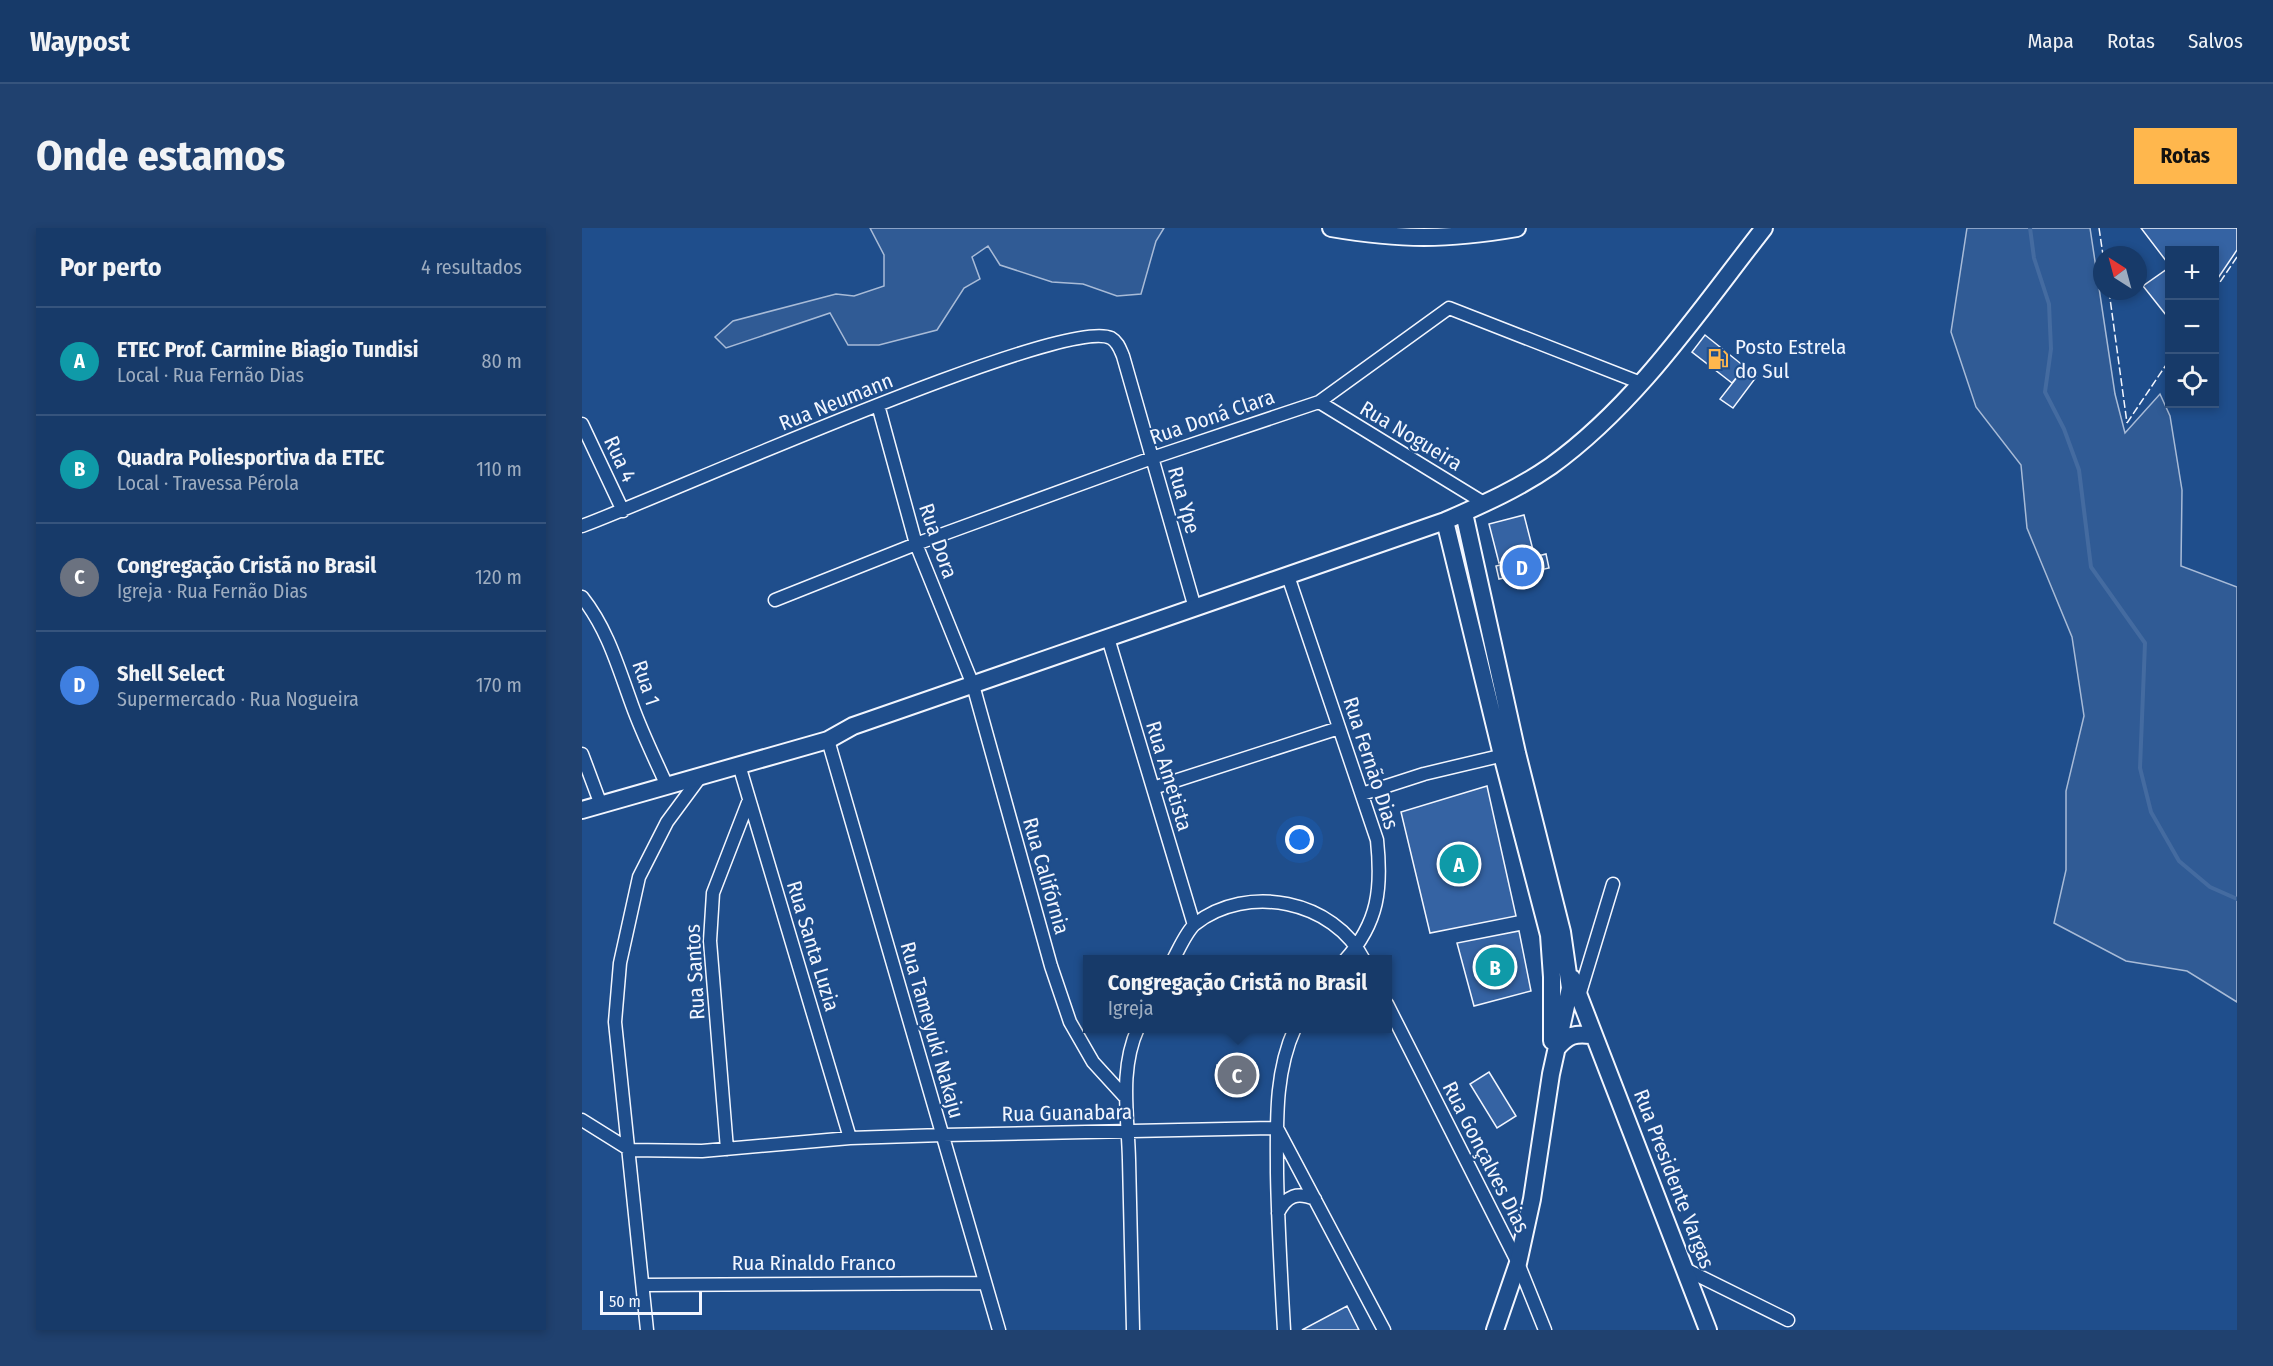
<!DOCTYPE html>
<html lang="pt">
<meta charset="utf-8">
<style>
body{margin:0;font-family:"Fira Sans Condensed",sans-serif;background:#20416f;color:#f1f3f6}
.controls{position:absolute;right:18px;top:18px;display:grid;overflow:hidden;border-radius:0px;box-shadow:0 3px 9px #0003}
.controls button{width:54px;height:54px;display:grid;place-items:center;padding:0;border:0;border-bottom:2px solid #36547d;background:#173a69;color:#f1f3f6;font:30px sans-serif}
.compass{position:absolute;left:1511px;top:18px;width:54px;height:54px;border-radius:50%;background:#173a69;box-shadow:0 3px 9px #0003;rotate:324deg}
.scale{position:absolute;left:18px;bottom:15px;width:102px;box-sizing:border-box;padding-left:6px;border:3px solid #f2f6ff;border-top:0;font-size:16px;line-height:21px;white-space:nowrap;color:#f2f6ff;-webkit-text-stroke:4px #1f4e8c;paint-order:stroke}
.you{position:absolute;left:718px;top:612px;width:21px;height:21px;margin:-15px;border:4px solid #fff;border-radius:50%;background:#1a73e8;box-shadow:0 0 0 9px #1a73e833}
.badge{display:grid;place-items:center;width:39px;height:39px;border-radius:50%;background:#ffb74d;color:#fff;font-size:20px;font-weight:700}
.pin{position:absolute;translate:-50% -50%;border:3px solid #fff;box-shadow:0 2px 6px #0006}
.popup{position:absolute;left:501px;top:727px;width:309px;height:78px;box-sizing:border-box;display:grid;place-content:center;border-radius:0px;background:#173a69;filter:drop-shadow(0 2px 4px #0005);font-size:20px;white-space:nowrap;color:#9eadc0}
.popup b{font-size:22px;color:#f1f3f6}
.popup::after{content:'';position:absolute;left:50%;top:100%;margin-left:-12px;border:12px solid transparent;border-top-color:#173a69}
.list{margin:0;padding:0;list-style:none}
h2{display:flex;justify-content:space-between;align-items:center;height:78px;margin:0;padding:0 24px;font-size:26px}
h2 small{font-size:20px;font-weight:400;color:#9eadc0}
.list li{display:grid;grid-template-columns:39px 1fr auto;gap:18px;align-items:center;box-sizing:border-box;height:108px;padding:0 24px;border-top:2px solid #36547d}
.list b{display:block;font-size:22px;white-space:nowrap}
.list p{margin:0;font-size:20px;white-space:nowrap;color:#9eadc0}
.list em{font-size:20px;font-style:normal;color:#9eadc0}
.icon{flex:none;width:33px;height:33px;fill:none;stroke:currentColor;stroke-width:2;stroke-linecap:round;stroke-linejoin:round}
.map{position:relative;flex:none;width:1655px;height:1102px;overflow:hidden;border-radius:0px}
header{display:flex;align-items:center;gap:36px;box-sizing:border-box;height:84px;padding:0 30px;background:#173a69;border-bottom:2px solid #36547d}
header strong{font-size:28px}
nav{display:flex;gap:33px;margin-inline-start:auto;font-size:21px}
.intro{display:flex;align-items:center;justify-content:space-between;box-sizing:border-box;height:144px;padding:0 36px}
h1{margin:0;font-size:42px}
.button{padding:15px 27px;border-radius:0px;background:#ffb74d;color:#111;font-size:21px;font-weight:700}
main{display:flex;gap:36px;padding:0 36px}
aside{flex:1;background:#173a69;border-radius:0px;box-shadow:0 3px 9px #0003}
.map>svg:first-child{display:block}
.built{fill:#305b95;stroke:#a8bbd7;stroke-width:1.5}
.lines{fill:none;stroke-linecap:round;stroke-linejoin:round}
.stream{stroke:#446ba0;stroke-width:4}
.building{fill:#3563a3;stroke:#f2f6ff;stroke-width:1.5}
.street-casing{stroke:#f2f6ff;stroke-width:15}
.secondary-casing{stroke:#f2f6ff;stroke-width:20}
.street{stroke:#1f4e8c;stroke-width:12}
.secondary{stroke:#1f4e8c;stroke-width:16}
.fence{stroke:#f2f6ff;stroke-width:1.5;stroke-dasharray:8 3;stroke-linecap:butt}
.labels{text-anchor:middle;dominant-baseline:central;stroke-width:4.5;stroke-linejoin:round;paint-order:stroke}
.poi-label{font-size:21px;fill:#f2f6ff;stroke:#1f4e8c;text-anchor:start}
.street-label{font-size:21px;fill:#f2f6ff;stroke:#1f4e8c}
</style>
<header>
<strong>Waypost</strong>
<nav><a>Mapa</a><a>Rotas</a><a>Salvos</a></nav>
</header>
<div class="intro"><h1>Onde estamos</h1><a class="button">Rotas</a></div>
<main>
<aside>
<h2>Por perto<small>4 resultados</small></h2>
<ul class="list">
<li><span class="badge" style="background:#0f9aa8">A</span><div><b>ETEC Prof. Carmine Biagio Tundisi</b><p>Local · Rua Fernão Dias</p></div><em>80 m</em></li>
<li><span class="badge" style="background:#0f9aa8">B</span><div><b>Quadra Poliesportiva da ETEC</b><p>Local · Travessa Pérola</p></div><em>110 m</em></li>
<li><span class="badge" style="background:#6b7280">C</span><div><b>Congregação Cristã no Brasil</b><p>Igreja · Rua Fernão Dias</p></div><em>120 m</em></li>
<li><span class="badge" style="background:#3f7fe0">D</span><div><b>Shell Select</b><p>Supermercado · Rua Nogueira</p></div><em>170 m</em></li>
</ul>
</aside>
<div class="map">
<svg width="1655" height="1102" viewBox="0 0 1655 1102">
<rect width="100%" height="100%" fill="#1f4e8c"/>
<!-- built -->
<path class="built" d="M288,0h294l-8,13 -15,53 -24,2 -34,-12 -31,-2 -52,-17 -12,-19 -16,11 8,22 -16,9 -27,42 -58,15h-31l-18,-32 -104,35 -11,-11 18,-16 103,-27 18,2 30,-10v-31z
M1385,0h123l25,166 10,39 35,-39 10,22 12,74 -1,76 56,21v415l-50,-31 -61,-10 -72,-38 12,-53v-79l18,-75 -12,-79 -45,-109 -6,-63 -45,-58 -25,-75z"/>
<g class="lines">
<!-- stream -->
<path class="stream" d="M1448,0l4,30 15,46 2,45 -6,43 19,37 15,41 12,97 54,76 -5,125 11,44 28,49 31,26 27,12"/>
</g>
<!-- building -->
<path class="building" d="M1559,0h96v22l-23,34v-34h-44v16z
M1588,39v53l-27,-34z
M1123,107l40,32 -13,16 -40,-31z
M1163,139l12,9 -24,32 -13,-9z
M942,287l10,39 -35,9 -10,-39z
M964,326l3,14 -50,11 -3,-13z
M905,558l29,130 -86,17 -29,-121z
M937,703l12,60 -57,15 -17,-63z
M673,835l1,22 -38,1 -1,-21z
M907,844l27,44 -19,12 -27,-44z
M765,1078l12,24h-57z"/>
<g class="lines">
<defs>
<path id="street" d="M737,174l165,101
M296,177l38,139 57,141 78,281 19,56 23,40 31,34
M0,196l41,87
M0,298c75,-27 481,-211 529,-188 7,4 9,11 12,18l72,252
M706,348l89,264c5,48 2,82 -32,120
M0,369c26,33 36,70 50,108 10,28 23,54 35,81
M193,372l141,-56 236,-86 167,-56 130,-94 192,75
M526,410l86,287
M246,512l171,590
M0,526l19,51
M157,537l111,373
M571,560l186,-60
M780,566l62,-20 84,-20
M591,732c6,-11 13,-28 22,-36 52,-41 139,-24 169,36
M997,768l34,-112
M805,776l131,259 27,67
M0,892l48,30
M145,921l-17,-208 3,-48 36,-93
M48,922l72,1 148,-13 93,-3 334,-7 107,202
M696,985c9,-18 19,-21 37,-14
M1103,1041l103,51
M62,1057l341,-2
M65,1102l-32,-308 5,-59 19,-86 28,-55 34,-46
M551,1102c-1,-57 -3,-114 -4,-170 -1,-45 -10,-90 9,-132
M702,1102c-3,-52 -6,-104 -7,-157 0,-49 -3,-99 18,-145"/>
<path id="secondary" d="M749,0c70,12 116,12 186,0
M882,285l53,240 45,179 8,56 -19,86 -19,125 -14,64 -23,67
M863,293l57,234 47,180 3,42v64
M0,582l246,-70 25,-14 592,-205c36,-16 73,-32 106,-55 86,-62 148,-155 213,-238
M990,750l136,352
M975,820c11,-13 18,-15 34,-13"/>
</defs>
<!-- street casing -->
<use href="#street" class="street-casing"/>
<!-- secondary casing -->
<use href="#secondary" class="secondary-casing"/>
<!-- street -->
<use href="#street" class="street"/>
<!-- secondary -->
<use href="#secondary" class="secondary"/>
<!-- fence -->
<path class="fence" d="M1517,0l4,27
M1527,63l18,132
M1632,63l23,-34
M1545,195l43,-64"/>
</g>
<!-- icons -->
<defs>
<symbol id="fuel-bare" viewBox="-9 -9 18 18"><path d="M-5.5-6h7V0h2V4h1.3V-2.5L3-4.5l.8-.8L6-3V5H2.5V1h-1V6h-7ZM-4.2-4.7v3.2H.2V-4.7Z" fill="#ffb74d" stroke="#1f4e8c" stroke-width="2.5" paint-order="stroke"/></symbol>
</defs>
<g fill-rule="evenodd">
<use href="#fuel-bare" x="1121" y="116" width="30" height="30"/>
</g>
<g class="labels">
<!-- poi labels -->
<g class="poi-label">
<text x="1153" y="119">Posto Estrela<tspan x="1153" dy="24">do Sul</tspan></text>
</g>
<!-- street labels -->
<g class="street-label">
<text transform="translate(254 174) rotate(-22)">Rua Neumann</text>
<text transform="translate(630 189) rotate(-19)">Rua Doná Clara</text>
<text transform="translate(829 208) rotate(31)">Rua Nogueira</text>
<text transform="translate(38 231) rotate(65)">Rua 4</text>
<text transform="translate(602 272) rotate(74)">Rua Ype</text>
<text transform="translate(356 313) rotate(71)">Rua Dora</text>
<text transform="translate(64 455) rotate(71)">Rua 1</text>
<text transform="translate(789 535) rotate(72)">Rua Fernão Dias</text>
<text transform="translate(587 548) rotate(73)">Rua Ametista</text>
<text transform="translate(464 648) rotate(74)">Rua Califórnia</text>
<text transform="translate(231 718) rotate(73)">Rua Santa Luzia</text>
<text transform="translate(113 744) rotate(-93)">Rua Santos</text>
<text transform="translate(350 802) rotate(74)">Rua Tameyuki Nakaju</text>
<text transform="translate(485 885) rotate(-1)">Rua Guanabara</text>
<text transform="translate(904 929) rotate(63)">Rua Gonçalves Dias</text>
<text transform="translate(1092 951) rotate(69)">Rua Presidente Vargas</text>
<text x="232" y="1035">Rua Rinaldo Franco</text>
</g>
</g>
</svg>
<div class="controls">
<button>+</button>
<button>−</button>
<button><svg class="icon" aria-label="locate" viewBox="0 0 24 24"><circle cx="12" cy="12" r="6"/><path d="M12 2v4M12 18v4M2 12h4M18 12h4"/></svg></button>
</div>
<svg class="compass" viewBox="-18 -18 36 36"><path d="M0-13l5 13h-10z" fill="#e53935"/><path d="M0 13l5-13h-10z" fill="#9eadc0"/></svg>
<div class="scale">50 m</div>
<div class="you"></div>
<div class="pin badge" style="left:877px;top:636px;background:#0f9aa8">A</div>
<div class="pin badge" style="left:913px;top:739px;background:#0f9aa8">B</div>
<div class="pin badge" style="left:655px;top:847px;background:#6b7280">C</div>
<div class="popup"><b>Congregação Cristã no Brasil</b>Igreja</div>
<div class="pin badge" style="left:940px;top:339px;background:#3f7fe0">D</div>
</div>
</main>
